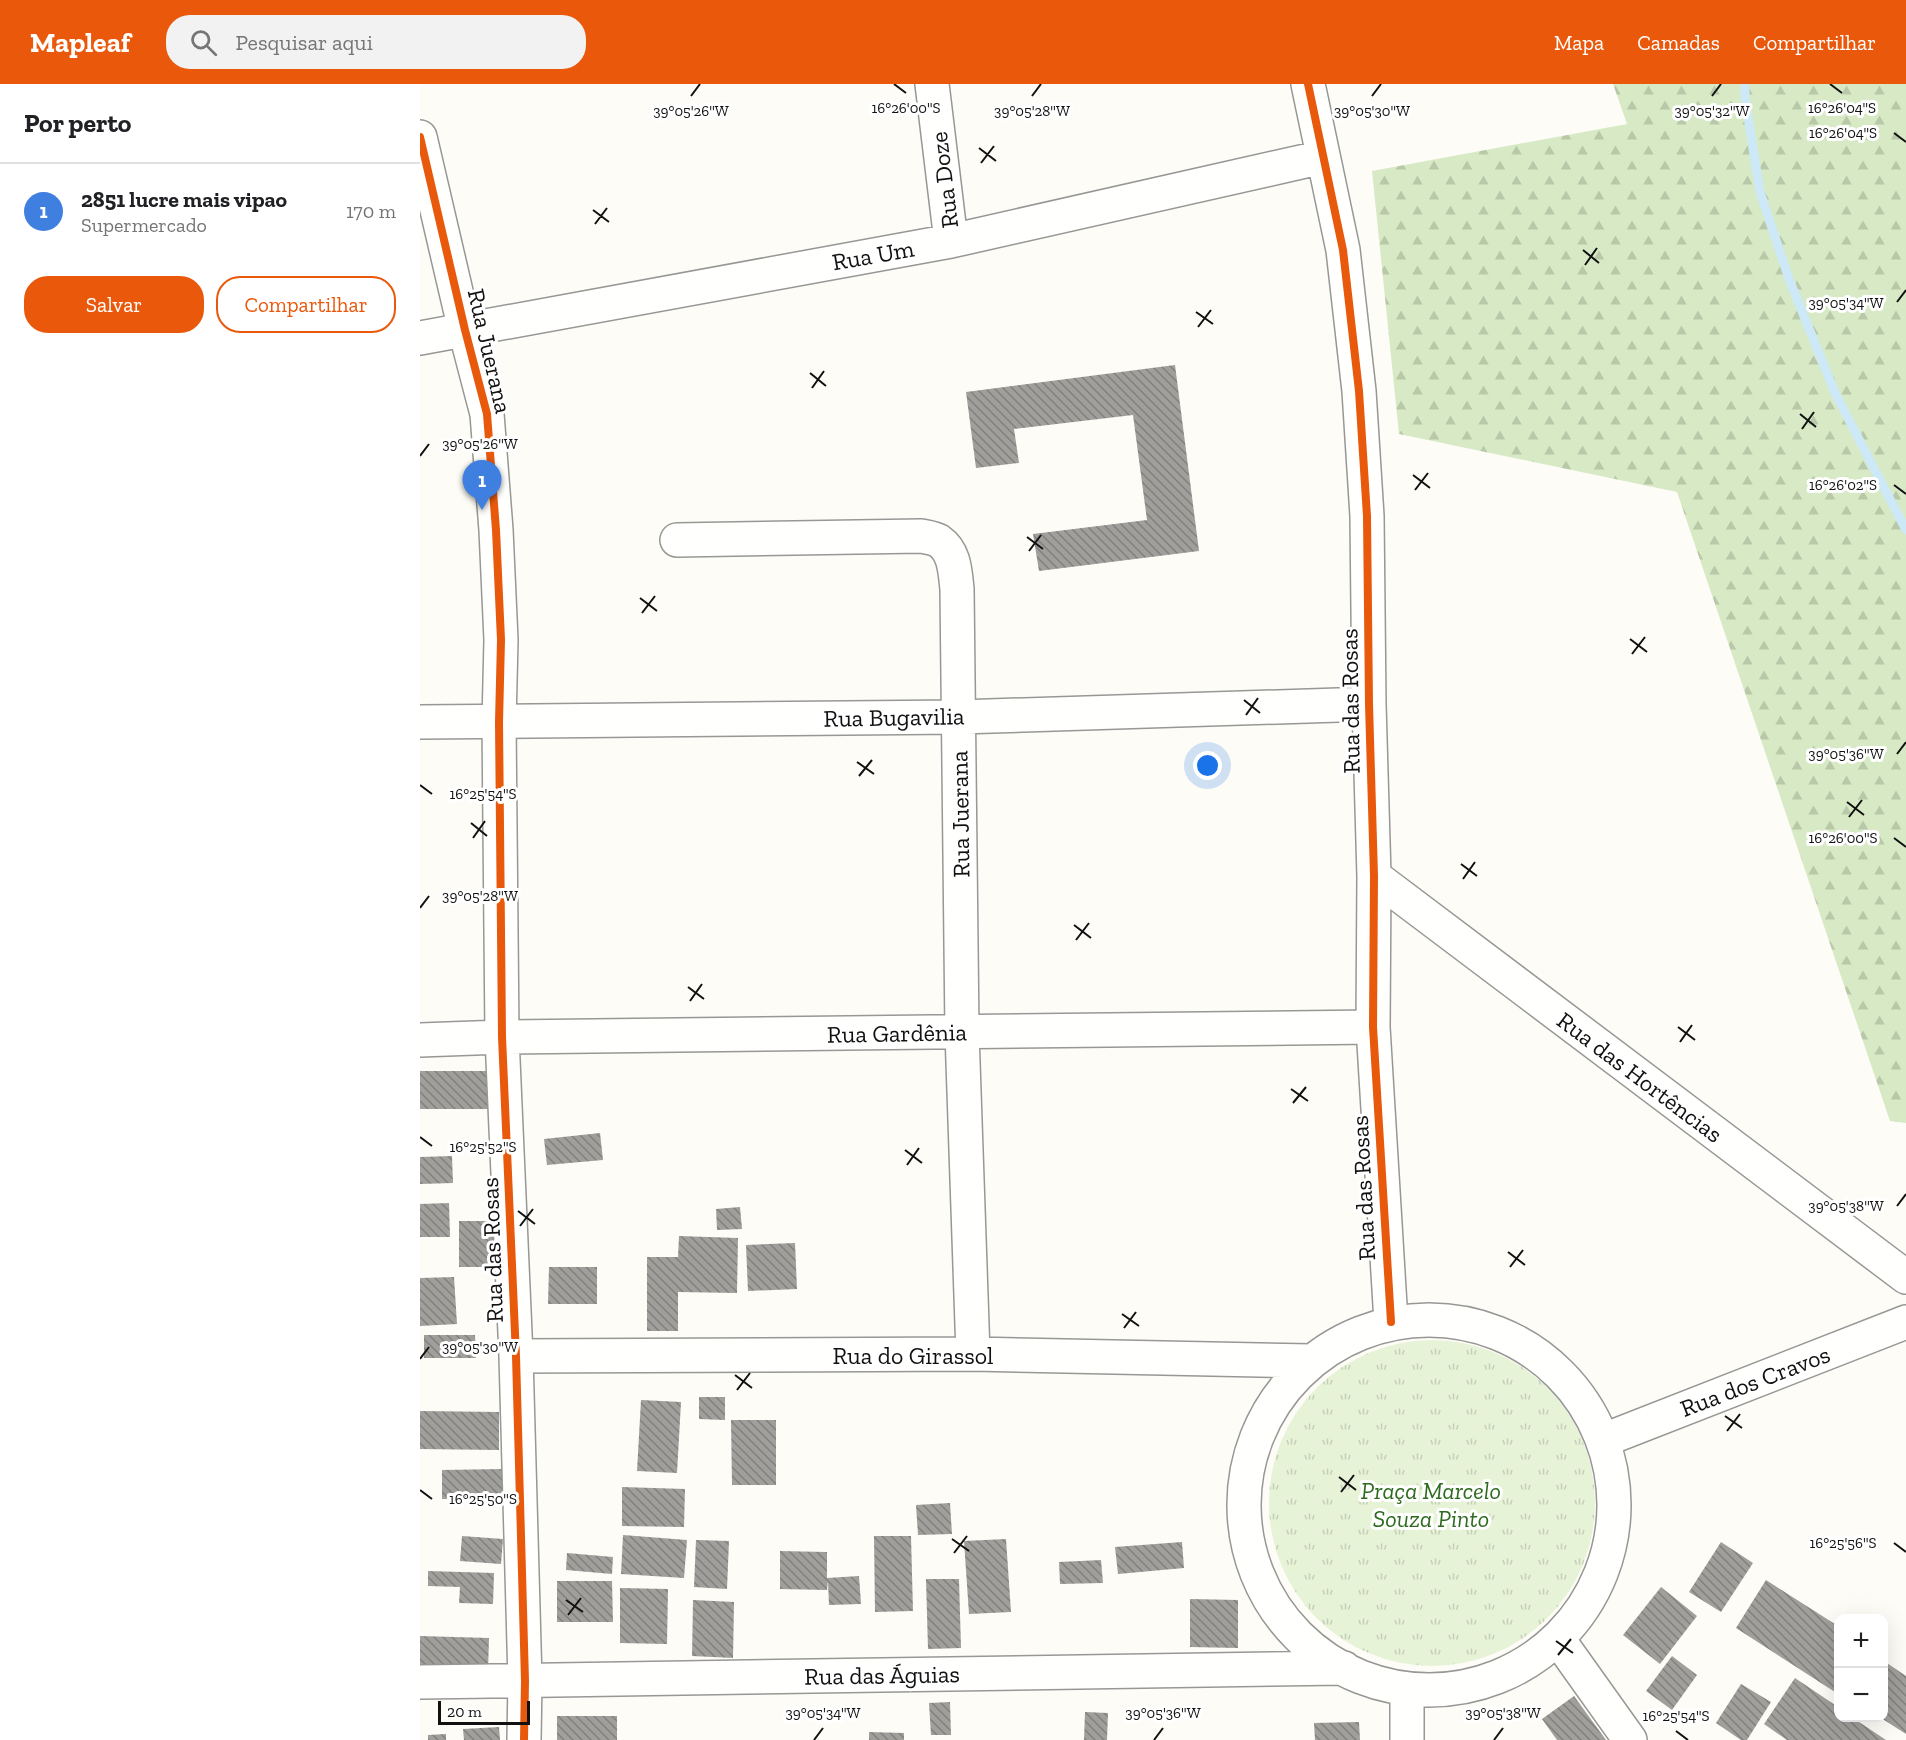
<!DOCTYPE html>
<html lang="pt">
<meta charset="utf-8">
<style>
body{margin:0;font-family:"Zilla Slab",serif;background:#f2f2f2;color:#202124}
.controls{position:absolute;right:18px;bottom:18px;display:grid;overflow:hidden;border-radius:12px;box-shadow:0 6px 24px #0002}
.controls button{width:54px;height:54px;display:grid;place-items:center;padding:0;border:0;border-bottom:2px solid #e0e0e0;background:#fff;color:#202124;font:30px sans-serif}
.scale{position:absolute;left:18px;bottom:15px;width:92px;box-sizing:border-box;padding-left:6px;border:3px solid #111;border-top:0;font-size:16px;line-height:21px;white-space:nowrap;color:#111;-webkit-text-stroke:4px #fff;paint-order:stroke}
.you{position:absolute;left:788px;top:682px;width:21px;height:21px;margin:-15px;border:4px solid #fff;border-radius:50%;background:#1a73e8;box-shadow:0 0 0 9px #1a73e833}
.badge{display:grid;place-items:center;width:39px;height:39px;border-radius:50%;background:#ea580c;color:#fff;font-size:20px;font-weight:700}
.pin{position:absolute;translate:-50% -50px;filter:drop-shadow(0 2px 3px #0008)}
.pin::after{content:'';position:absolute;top:32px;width:21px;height:18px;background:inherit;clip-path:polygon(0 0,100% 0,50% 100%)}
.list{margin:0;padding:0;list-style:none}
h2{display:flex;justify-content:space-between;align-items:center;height:78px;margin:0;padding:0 24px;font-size:26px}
h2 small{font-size:20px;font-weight:400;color:#757577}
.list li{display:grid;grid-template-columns:39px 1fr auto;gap:18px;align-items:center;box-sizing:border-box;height:96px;padding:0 24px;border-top:2px solid #e0e0e0}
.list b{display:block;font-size:22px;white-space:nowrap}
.list p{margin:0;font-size:20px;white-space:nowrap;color:#757577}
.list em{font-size:20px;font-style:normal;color:#757577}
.actions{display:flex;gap:12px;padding:18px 24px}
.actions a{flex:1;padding:14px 0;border:2px solid #ea580c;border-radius:24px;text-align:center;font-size:21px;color:#ea580c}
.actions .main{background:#ea580c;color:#fff}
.icon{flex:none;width:33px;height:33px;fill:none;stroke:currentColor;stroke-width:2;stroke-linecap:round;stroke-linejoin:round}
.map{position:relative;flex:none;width:1486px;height:1656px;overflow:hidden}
header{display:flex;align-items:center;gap:36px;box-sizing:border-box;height:84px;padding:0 30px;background:#ea580c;color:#fff}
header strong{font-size:28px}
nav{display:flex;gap:33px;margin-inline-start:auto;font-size:21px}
.search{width:420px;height:54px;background:#f2f2f2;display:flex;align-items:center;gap:15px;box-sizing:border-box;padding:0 21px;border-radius:24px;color:#757577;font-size:22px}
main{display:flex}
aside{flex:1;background:#fff}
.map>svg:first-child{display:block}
.forest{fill:url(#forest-firs)}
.park{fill:url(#park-tufts)}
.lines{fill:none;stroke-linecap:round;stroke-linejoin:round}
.stream{stroke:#cde8f7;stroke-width:9}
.building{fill:url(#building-back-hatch)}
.minor-casing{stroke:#979795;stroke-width:36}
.minor{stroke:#fffffe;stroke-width:33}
.cycleway-casing{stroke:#fff;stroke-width:11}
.cycleway{stroke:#e8590c;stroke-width:8}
.ticks{fill:none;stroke:#111;stroke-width:2}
.labels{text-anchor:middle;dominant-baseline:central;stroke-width:6;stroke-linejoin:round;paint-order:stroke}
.street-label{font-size:24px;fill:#111;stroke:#fff}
.park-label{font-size:24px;font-style:italic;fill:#2f6b1f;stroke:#fff}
.ticks-label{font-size:15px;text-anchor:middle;fill:#111;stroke:#fff;stroke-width:6;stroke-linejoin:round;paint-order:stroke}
</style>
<header>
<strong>Mapleaf</strong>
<div class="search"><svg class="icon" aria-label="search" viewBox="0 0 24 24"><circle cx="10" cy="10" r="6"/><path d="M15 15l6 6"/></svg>Pesquisar aqui</div>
<nav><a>Mapa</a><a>Camadas</a><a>Compartilhar</a></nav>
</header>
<main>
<aside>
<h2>Por perto<small></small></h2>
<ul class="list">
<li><span class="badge" style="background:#3f7fe0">1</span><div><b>2851 lucre mais vipao</b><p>Supermercado</p></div><em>170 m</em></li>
</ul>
<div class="actions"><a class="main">Salvar</a><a>Compartilhar</a></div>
</aside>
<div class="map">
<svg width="1486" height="1656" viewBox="0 0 1486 1656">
<defs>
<pattern id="forest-firs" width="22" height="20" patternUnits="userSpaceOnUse" patternTransform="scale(1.5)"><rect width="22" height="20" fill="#d8eac5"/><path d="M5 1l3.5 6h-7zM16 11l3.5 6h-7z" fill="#b8c8a8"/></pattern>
<pattern id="park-tufts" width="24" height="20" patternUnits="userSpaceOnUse" patternTransform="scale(1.5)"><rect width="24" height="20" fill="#e7f3d7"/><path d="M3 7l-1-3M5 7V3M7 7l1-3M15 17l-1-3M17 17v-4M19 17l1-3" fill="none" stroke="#c5cfb8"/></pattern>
<pattern id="building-back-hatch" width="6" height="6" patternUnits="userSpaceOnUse" patternTransform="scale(1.5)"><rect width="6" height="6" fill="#a19f9c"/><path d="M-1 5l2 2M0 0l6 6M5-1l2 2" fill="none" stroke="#82807e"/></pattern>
</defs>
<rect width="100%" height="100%" fill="#fdfcf7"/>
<!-- forest -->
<path class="forest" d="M1193,0h293v1039l-16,-2 -213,-629 -278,-58 -27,-263 255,-47z"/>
<!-- park -->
<path class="park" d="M849 1419a163 163 0 1 1 326 0a163 163 0 1 1-326 0Z"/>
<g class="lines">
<!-- stream -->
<path class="stream" d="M1325,0v14l15,94 29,87 46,114 71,137"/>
</g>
<!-- building -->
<path class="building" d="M755,281l24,186 -160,20 -6,-37 114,-14 -14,-105 -119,14 5,34 -43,5 -10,-76z
M0,987h75v38h-75z
M180,1049l3,27 -56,5 -3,-26z
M32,1072l1,27 -33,1v-27z
M29,1119l1,34h-30v-33z
M320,1123l2,22 -25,1 -1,-21z
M39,1137h38v46h-38z
M259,1152l59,2 -1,55 -59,-1v39h-31v-74h31z
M375,1159l2,46 -49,2 -2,-46z
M129,1183h48v37h-49z
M34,1193l3,47 -37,2v-48z
M4,1251h51l1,23h-52z
M279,1313h26v23l-26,-1z
M221,1316l40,2 -4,71 -40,-2z
M0,1327l79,1v38l-79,-1z
M311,1336h45v65h-44z
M82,1385v30h-60v-29z
M202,1403l63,2 -1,38 -62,-1z
M530,1419l2,31 -34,1 -2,-30z
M203,1451l64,5 -3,38 -63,-4z
M42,1452l41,3 -2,25 -41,-3z
M454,1452h37l2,75 -38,1z
M586,1455l5,73 -42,2 -5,-73z
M276,1456l33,1 -2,48 -33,-2z
M762,1458l2,26 -66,6 -3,-27z
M1301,1458l32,21 -32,49 -32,-20z
M360,1467l47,1v26l32,-2 2,28 -32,1 -1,-24 -1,9 -47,-1z
M147,1469l46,4 -1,17 -46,-4z
M681,1476l2,23 -43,1 -1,-22z
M8,1487l66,2 -1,31 -34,-1 1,-16 -32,-1z
M506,1495h33l2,69 -33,1z
M1346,1496l72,46v68l-102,-66z
M137,1497h55l1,41h-56z
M1241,1503l36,29 -37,48 -37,-29z
M200,1504l48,1 -1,55 -47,-1z
M770,1515l48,1v48l-48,-1z
M273,1516l41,2 -1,56 -41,-2z
M0,1552l69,2 -1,34 -68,-2z
M1252,1572l25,19 -25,35 -26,-19z
M1464,1577l22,15v58l-25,-16h3z
M1375,1594l43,29v11h15l33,22h-99l-23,-16z
M1321,1600l30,18 -24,38h-6l-25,-17z
M1154,1612l32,44h-49l-15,-21z
M530,1618l1,33h-20l-2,-32z
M665,1628l23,1 -1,27h-23z
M137,1632h60v24h-60z
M939,1638l1,18h-45l-1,-17z
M79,1643l1,13h-36l-1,-11z
M449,1648l35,1v7h-35z
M26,1650v6h-18v-5z"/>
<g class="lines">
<defs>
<path id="minor" d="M512,0l19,157
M888,0l35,166 16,141 8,125 2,188 5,172 -1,151 18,295
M0,53l45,193 22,84 9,116 5,110 -2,82 3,315 14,319 9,325 -1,59
M0,254l531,-97 372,-84
M257,456l244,-4c5,1 13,2 18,5 16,11 16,31 18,48l5,444 11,321
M0,638l539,-5 410,-13
M954,792l532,401
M0,956l82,-3 871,-10
M824 1421a185 185 0 1 1 370 0a185 185 0 1 1-370 0Z
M96,1272l457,-2 337,7
M1184,1356l302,-118
M1138,1555l72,101
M0,1598l924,-14
M987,1605v51"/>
</defs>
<!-- minor casing -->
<use href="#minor" class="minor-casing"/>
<!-- minor -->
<use href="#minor" class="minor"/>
<defs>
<path id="cycleway" d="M888,0l35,166 16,141 8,125 2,188 5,172 -1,151 18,295
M0,53l45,193 22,84 9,116 5,110 -2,82 3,315 14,319 9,325 -1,59"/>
</defs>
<!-- cycleway casing -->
<use href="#cycleway" class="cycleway-casing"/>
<!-- cycleway -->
<use href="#cycleway" class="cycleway"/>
</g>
<!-- ticks -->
<path class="ticks" d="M474,0l12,9M1410,0l12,9M271,12l9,-12M612,12l9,-12M952,12l9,-12M1292,12l9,-12M1474,49l12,9M559,64l17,13M561,79l13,-17M173,126l16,12M175,140l12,-16M1163,166l16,13M1165,181l12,-17M1477,218l9,-12M776,228l17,12M778,243l13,-17M390,289l16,13M392,304l12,-17M1380,330l16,13M1382,345l12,-17M0,372l9,-12M993,391l17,13M1474,401l12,9M995,406l13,-17M607,453l16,12M609,467l12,-16M220,514l17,13M222,529l13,-17M1210,555l17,13M1212,570l13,-17M824,616l16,13M826,631l12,-17M1477,670l9,-12M437,678l17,12M439,692l13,-16M0,701l12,9M1427,718l17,13M1429,733l13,-17M51,739l16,13M53,754l12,-17M1474,754l12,9M1041,780l16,12M1043,795l12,-17M0,824l9,-12M654,841l17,13M656,856l13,-17M268,903l16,12M270,917l12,-17M1258,943l17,13M1260,958l12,-17M871,1005l17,12M873,1019l13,-16M0,1053l12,9M485,1066l17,13M487,1081l12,-17M1477,1122l9,-12M98,1127l17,13M100,1142l13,-17M1088,1168l17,13M1090,1183l13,-17M702,1230l17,12M704,1244l12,-16M0,1275l9,-12M315,1291l17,13M317,1306l13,-17M1305,1332l17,12M1307,1347l13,-17M919,1393l17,13M0,1406l12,9M921,1408l13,-17M532,1455l17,12M1474,1459l12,9M534,1469l13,-17M146,1516l17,12M148,1531l13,-17M1136,1557l17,12M1138,1571l13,-16M1256,1647l12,9M394,1656l9,-12M734,1656l9,-12M1074,1656l9,-12"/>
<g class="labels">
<!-- street labels -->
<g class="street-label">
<text transform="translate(524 96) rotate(-97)">Rua Doze</text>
<text transform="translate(453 171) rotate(-10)">Rua Um</text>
<text transform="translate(70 267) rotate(77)">Rua Juerana</text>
<text transform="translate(930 617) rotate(-91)">Rua das Rosas</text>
<text transform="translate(474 633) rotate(-1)">Rua Bugavilia</text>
<text transform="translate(540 730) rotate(-91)">Rua Juerana</text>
<text transform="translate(477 949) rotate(-1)">Rua Gardênia</text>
<text transform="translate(1220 993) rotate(37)">Rua das Hortências</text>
<text transform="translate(943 1104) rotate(-93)">Rua das Rosas</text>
<text transform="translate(72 1166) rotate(-92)">Rua das Rosas</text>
<text x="493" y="1271">Rua do Girassol</text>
<text transform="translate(1335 1297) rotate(-21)">Rua dos Cravos</text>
<text transform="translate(462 1591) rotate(-1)">Rua das Águias</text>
</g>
<!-- park labels -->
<g class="park-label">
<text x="1011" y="1406">Praça Marcelo<tspan x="1011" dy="28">Souza Pinto</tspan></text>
</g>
</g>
<g class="ticks-label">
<text x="1422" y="29">16°26'04"S</text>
<text x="486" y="29">16°26'00"S</text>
<text x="271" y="32">39°05'26"W</text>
<text x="612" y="32">39°05'28"W</text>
<text x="952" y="32">39°05'30"W</text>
<text x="1292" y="32">39°05'32"W</text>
<text x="1423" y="54">16°26'04"S</text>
<text x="1426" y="224">39°05'34"W</text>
<text x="60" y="365">39°05'26"W</text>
<text x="1423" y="406">16°26'02"S</text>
<text x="1426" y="675">39°05'36"W</text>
<text x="63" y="715">16°25'54"S</text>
<text x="1423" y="759">16°26'00"S</text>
<text x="60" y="817">39°05'28"W</text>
<text x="63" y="1068">16°25'52"S</text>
<text x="1426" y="1127">39°05'38"W</text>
<text x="60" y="1268">39°05'30"W</text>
<text x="63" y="1420">16°25'50"S</text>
<text x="1423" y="1464">16°25'56"S</text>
<text x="403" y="1634">39°05'34"W</text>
<text x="743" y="1634">39°05'36"W</text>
<text x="1083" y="1634">39°05'38"W</text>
<text x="1256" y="1637">16°25'54"S</text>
</g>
</svg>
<div class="controls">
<button>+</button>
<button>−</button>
</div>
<div class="scale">20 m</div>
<div class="you"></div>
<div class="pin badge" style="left:62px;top:426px;background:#3f7fe0">1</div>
</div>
</main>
